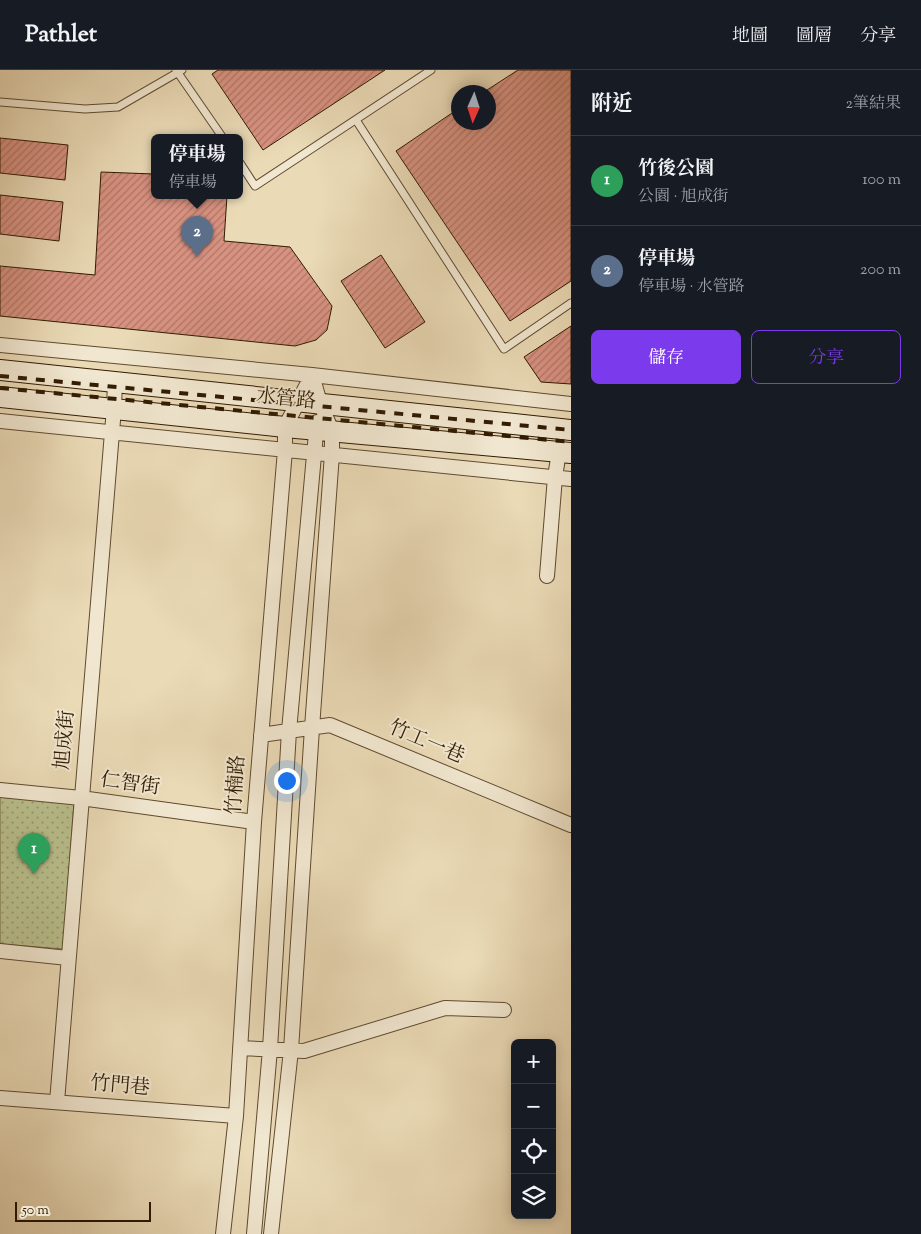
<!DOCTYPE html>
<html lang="zh-TW">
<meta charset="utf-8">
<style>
body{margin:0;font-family:"Sorts Mill Goudy","Noto Serif TC",serif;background:#242831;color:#f1f3f6}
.controls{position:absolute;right:15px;bottom:15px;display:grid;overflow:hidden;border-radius:8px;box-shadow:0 2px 12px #0003}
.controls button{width:45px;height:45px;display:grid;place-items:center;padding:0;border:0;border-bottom:1px solid #363941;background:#171b24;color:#f1f3f6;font:25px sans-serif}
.compass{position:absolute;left:451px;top:15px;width:45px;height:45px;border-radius:50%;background:#171b24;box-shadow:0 2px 12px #0003;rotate:183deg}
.scale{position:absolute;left:15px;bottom:12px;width:136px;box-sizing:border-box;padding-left:5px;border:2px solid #311b02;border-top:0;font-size:14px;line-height:18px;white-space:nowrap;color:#311b02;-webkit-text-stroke:4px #f1e7d0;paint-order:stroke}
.you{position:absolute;left:286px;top:710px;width:18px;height:18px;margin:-12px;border:4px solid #fff;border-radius:50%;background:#1a73e8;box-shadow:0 0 0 8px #1a73e833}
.badge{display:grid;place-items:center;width:32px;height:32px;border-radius:50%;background:#7c3aed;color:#fff;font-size:16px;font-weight:700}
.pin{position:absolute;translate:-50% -41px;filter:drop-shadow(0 1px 2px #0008)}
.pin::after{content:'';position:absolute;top:26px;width:18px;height:15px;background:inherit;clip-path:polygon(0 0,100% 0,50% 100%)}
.popup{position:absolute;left:151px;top:64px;width:92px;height:65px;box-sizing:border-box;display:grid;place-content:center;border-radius:8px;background:#171b24;filter:drop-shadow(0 1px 4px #0005);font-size:16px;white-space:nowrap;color:#9ea1a6}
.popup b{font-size:19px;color:#f1f3f6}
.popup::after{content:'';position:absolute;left:50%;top:100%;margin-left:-10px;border:10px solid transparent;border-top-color:#171b24}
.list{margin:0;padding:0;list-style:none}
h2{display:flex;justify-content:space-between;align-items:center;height:65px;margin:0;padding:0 20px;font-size:21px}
h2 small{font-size:16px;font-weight:400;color:#9ea1a6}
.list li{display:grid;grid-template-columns:32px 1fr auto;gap:15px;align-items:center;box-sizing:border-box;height:90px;padding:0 20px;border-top:1px solid #363941}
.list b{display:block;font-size:19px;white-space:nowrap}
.list p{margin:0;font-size:16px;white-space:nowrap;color:#9ea1a6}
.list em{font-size:16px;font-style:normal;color:#9ea1a6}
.actions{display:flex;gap:10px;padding:15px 20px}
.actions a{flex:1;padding:11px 0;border:1px solid #7c3aed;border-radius:8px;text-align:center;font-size:18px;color:#7c3aed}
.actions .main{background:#7c3aed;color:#fff}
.icon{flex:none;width:28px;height:28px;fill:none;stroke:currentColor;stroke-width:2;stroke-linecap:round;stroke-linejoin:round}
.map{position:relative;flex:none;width:571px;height:1164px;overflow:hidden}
header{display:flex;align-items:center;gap:30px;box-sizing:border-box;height:70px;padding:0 25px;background:#171b24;border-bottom:1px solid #363941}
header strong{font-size:24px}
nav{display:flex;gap:28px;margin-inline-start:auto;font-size:18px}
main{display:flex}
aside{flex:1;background:#171b24}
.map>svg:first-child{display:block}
.park{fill:url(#park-dots);stroke:#756d47}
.building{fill:url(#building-hatch);stroke:#311b02}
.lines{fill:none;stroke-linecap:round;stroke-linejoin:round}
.lane-casing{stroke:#5f4b2f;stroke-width:9}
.street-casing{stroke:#5f4b2f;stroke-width:16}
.secondary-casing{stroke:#311b02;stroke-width:22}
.lane{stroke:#f1e7d0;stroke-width:7}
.street{stroke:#f1e7d0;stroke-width:14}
.secondary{stroke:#f1e7d0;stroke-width:20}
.rail{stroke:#311b02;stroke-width:4;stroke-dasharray:9 9;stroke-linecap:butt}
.labels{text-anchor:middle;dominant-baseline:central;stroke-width:4;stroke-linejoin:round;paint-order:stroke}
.street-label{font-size:20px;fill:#311b02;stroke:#f1e7d0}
</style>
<header>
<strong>Pathlet</strong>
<nav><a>地圖</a><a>圖層</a><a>分享</a></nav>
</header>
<main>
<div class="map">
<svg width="571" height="1164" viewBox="0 0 571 1164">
<defs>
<pattern id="park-dots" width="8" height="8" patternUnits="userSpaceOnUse" patternTransform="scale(1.25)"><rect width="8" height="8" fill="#b9bf8c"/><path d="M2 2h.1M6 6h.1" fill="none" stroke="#979a70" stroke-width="1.8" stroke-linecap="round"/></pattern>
<pattern id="building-hatch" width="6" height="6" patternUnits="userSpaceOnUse" patternTransform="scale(1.25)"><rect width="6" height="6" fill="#d89281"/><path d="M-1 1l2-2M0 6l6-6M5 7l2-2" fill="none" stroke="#b07667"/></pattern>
</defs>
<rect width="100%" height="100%" fill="#eadab6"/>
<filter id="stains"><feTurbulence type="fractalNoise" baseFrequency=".004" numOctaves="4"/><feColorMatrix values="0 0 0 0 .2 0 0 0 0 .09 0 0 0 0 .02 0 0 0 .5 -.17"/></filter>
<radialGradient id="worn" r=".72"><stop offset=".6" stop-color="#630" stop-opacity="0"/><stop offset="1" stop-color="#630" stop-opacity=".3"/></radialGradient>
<!-- park -->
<path class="park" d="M0,727l74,6 -11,146 -63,-5z"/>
<!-- building -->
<path class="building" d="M218,0h167l-122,80 -51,-76z
M518,0h53v211l-61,40 -114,-170 62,-42v13h30v-30h-4z
M0,68l68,7 -3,35 -65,-7z
M101,102l53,2v22h73l-3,45 66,6 42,59 -5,24 -11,10 -21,6 -295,-30v-50l95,9z
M0,125l63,7 -4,39 -59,-7z
M381,185l44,67 -40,26 -44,-67z
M571,256v58l-30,-2 -17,-25z"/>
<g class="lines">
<defs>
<path id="lane" d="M176,0l47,68
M0,32l85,7 33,-2 64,-37
M356,50l148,229 67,-46
M240,93l15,23 176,-116"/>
<path id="street" d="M0,275l312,30 259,29
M0,351l571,58
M547,506l8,-99 4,-25
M261,665l69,-10 241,100
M0,720l81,8 173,24
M0,881l68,7
M240,978l64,3 141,-43 59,2
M0,1028l236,18
M57,1032l57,-694 1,-27
M223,1164l13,-118 18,-294 31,-372v-23l27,-52
M254,1164l16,-185 19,-318 28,-309
M271,1164l20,-184 21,-322 20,-274v-23l-12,-28 -8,-28"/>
<path id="secondary" d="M0,300l571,60
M0,327l285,30 286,26"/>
</defs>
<!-- lane casing -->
<use href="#lane" class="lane-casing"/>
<!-- street casing -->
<use href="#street" class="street-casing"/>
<!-- secondary casing -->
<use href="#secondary" class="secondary-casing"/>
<!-- lane -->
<use href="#lane" class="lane"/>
<!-- street -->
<use href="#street" class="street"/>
<!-- secondary -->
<use href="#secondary" class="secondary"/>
<!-- rail -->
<path class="rail" d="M0,306l571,54
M0,318l571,54"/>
</g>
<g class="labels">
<!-- street labels -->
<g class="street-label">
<text transform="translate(286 330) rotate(6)">水管路</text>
<text transform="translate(66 670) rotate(-85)">旭成街</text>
<text transform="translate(426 673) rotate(23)">竹工一巷</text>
<text transform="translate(130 715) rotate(8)">仁智街</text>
<text transform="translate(237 715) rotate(-86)">竹楠路</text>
<text transform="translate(120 1017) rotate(5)">竹門巷</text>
</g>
</g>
<rect width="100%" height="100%" filter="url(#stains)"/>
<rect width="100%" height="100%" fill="url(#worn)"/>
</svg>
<div class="controls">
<button>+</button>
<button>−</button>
<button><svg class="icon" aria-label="locate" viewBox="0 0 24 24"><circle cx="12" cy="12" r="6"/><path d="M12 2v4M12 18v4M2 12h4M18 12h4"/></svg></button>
<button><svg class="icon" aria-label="layers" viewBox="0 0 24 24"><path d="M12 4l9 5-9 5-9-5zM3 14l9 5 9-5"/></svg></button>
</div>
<svg class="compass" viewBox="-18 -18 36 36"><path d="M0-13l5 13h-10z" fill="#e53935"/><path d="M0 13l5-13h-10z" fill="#9ea1a6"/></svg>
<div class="scale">50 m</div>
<div class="you"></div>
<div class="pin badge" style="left:34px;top:804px;background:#2e9e5b">1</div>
<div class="pin badge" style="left:197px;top:187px;background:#5c6f8a">2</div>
<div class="popup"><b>停車場</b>停車場</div>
</div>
<aside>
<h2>附近<small>2筆結果</small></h2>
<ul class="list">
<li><span class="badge" style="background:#2e9e5b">1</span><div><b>竹後公園</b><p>公園 · 旭成街</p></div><em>100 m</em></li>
<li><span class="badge" style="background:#5c6f8a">2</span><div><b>停車場</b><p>停車場 · 水管路</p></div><em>200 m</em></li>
</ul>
<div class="actions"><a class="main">儲存</a><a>分享</a></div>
</aside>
</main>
